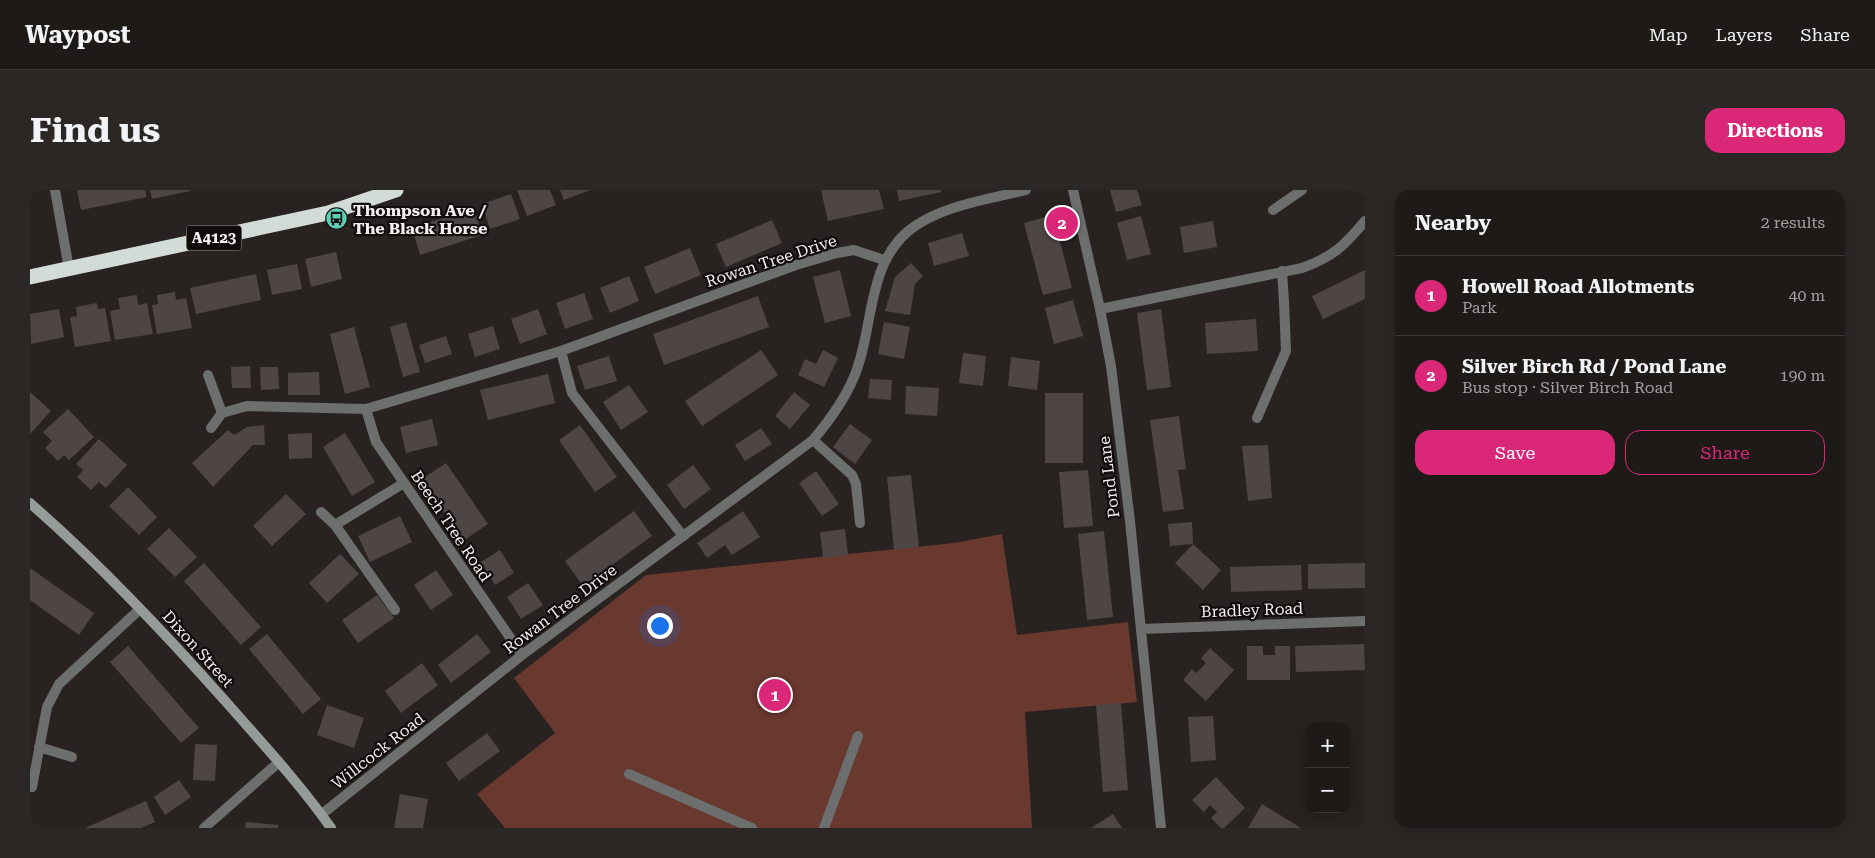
<!DOCTYPE html>
<meta charset="utf-8">
<style>
body{margin:0;font-family:"Roboto Serif",serif;background:#2b2725;color:#f1f3f6}
.controls{position:absolute;right:15px;bottom:15px;display:grid;overflow:hidden;border-radius:10px;box-shadow:0 2px 12px #0003}
.controls button{width:45px;height:45px;display:grid;place-items:center;padding:0;border:0;border-bottom:1px solid #3c3837;background:#1e1a18;color:#f1f3f6;font:25px sans-serif}
.you{position:absolute;left:629px;top:435px;width:18px;height:18px;margin:-12px;border:4px solid #fff;border-radius:50%;background:#1a73e8;box-shadow:0 0 0 8px #1a73e833}
.badge{display:grid;place-items:center;width:32px;height:32px;border-radius:50%;background:#db2777;color:#fff;font-size:16px;font-weight:700}
.pin{position:absolute;translate:-50% -50%;border:2px solid #fff;box-shadow:0 1px 5px #0006}
.list{margin:0;padding:0;list-style:none}
h2{display:flex;justify-content:space-between;align-items:center;height:65px;margin:0;padding:0 20px;font-size:21px}
h2 small{font-size:16px;font-weight:400;color:#a1a1a2}
.list li{display:grid;grid-template-columns:32px 1fr auto;gap:15px;align-items:center;box-sizing:border-box;height:80px;padding:0 20px;border-top:1px solid #3c3837}
.list b{display:block;font-size:19px;white-space:nowrap}
.list p{margin:0;font-size:16px;white-space:nowrap;color:#a1a1a2}
.list em{font-size:16px;font-style:normal;color:#a1a1a2}
.actions{display:flex;gap:10px;padding:15px 20px}
.actions a{flex:1;padding:11px 0;border:1px solid #db2777;border-radius:15px;text-align:center;font-size:18px;color:#db2777}
.actions .main{background:#db2777;color:#fff}
.map{position:relative;flex:none;width:1335px;height:638px;overflow:hidden;border-radius:15px}
header{display:flex;align-items:center;gap:30px;box-sizing:border-box;height:70px;padding:0 25px;background:#1e1a18;border-bottom:1px solid #3c3837}
header strong{font-size:24px}
nav{display:flex;gap:28px;margin-inline-start:auto;font-size:18px}
.intro{display:flex;align-items:center;justify-content:space-between;box-sizing:border-box;height:120px;padding:0 30px}
h1{margin:0;font-size:35px}
.button{padding:12px 22px;border-radius:15px;background:#db2777;color:#fff;font-size:18px;font-weight:700}
main{display:flex;gap:30px;padding:0 30px}
aside{flex:1;background:#1e1a18;border-radius:15px;box-shadow:0 2px 12px #0003}
.map>svg:first-child{display:block}
.green{fill:#69382f}
.building{fill:#4e4645}
.lines{fill:none;stroke-linecap:round;stroke-linejoin:round}
.lane{stroke:#6c6f6e;stroke-width:10}
.street{stroke:#6c6f6e;stroke-width:10}
.secondary{stroke:#959b99;stroke-width:10}
.highway{stroke:#d2dbd8;stroke-width:15}
.labels{text-anchor:middle;dominant-baseline:central;stroke-width:4.5;stroke-linejoin:round;paint-order:stroke}
.shield{fill:#0f0c0b;stroke:#afabaa;stroke-width:1}
.shield-label{font-size:15px;font-weight:bold;fill:#f3efee}
.poi-label{font-size:16px;font-weight:bold;fill:#f3efee;stroke:#0f0c0b;text-anchor:start}
.street-label{font-size:16px;fill:#f3efee;stroke:#0f0c0b}
</style>
<header>
<strong>Waypost</strong>
<nav><a>Map</a><a>Layers</a><a>Share</a></nav>
</header>
<div class="intro"><h1>Find us</h1><a class="button">Directions</a></div>
<main>
<div class="map">
<svg width="1335" height="638" viewBox="0 0 1335 638">
<rect width="100%" height="100%" fill="#282220"/>
<!-- green -->
<path class="green" d="M972,344l15,101 111,-13 9,80 -112,10 7,116h-527l-28,-34 78,-61 -41,-55 132,-103 308,-32z"/>
<!-- building -->
<path class="building" d="M47,0h68l2,7 -66,13z
M120,0h40v1l-38,8z
M487,0h33l6,15 -29,11z
M530,0h30l-26,10z
M791,0h58l5,19 -56,12z
M867,0h44v2l-42,9z
M1080,0h27l5,15 -26,7z
M481,4l9,25 -30,10 -8,-25z
M444,18l8,27 -62,20 -8,-27z
M1023,25l19,73 -29,7 -19,-72z
M1111,26l10,38 -24,6 -10,-37z
M742,30l10,23 -56,24 -10,-23z
M1183,31l4,26 -33,6 -4,-26z
M932,43l7,23 -35,10 -6,-23z
M660,58l11,27 -46,19 -11,-27z
M306,62l6,27 -31,8 -6,-28z
M881,73l12,13 -8,8 -5,31 -25,-4 10,-34z
M267,74l5,25 -30,6 -5,-25z
M810,80l11,46 -26,7 -12,-46z
M1335,80v29l-42,20 -11,-23z
M226,84l5,26 -65,14 -6,-26z
M599,86l10,25 -29,12 -10,-25z
M145,102l1,8 10,-2 6,30 -35,6 -5,-29 6,-1 -1,-9z
M554,103l9,26 -28,10 -9,-26z
M107,105l1,10 9,-2 6,31 -38,6 -5,-29 10,-2 -2,-11z
M728,106l11,31 -105,38 -11,-31z
M1043,110l10,36 -29,8 -9,-36z
M67,113l1,6 7,-1 6,33 -36,6 -5,-30 7,-1 -1,-9z
M29,119l5,28 -33,7 -1,-30z
M508,119l9,25 -27,10 -9,-25z
M1131,119l10,78 -24,3 -10,-77z
M1226,129l2,32 -51,3 -2,-31z
M376,132l14,50 -17,5 -13,-50z
M854,132l26,5 -6,32 -26,-5z
M463,136l7,23 -25,8 -7,-23z
M324,137l16,60 -25,7 -15,-60z
M416,146l6,18 -27,9 -6,-18z
M731,160l17,25 -76,51 -17,-25z
M793,160l15,8 -14,29 -26,-12 7,-16 11,5z
M933,163l23,3 -3,30 -24,-3z
M579,166l8,25 -32,9 -8,-24z
M981,167l29,4 -3,29 -29,-4z
M220,176l1,22h-19l-1,-21z
M230,177h18l1,22 -18,1z
M289,182l1,23h-32v-22z
M518,184l7,29 -67,17 -8,-30z
M840,189l22,1 -1,20 -23,-2z
M599,195l19,27 -27,18 -18,-28z
M876,196l33,2 -2,28 -32,-2z
M0,202l21,19 -21,23z
M764,202l16,13 -20,24 -15,-13z
M1015,203h38v70h-38z
M38,219l26,28 -25,23 -5,-5 -6,6 -13,-13 7,-7 -9,-9z
M1149,226l7,53 -8,1 6,39 -21,3 -13,-92z
M402,229l6,26 -32,8 -6,-26z
M820,234l22,16 -17,24 -22,-17z
M234,235l1,20h-12l-40,42 -21,-24 36,-33 6,5 13,-8z
M550,235l37,52 -22,15 -36,-52z
M731,238l11,16 -27,17 -10,-16z
M282,243v25l-23,1 -1,-25z
M315,243l30,49 -23,14 -29,-49z
M69,249l28,26 -21,23 -7,-6 -8,8 -14,-13 6,-7 -7,-6z
M1238,255l4,53 -24,3 -6,-55z
M416,273l42,61 -25,17 -41,-62z
M663,275l18,24 -27,20 -17,-24z
M1058,280l5,56 -29,2 -5,-56z
M786,281l23,33 -17,12 -23,-33z
M881,285l8,72 -25,3 -7,-73z
M98,297l29,30 -18,18 -30,-29z
M256,304l20,20 -34,32 -19,-20z
M604,321l18,25 -69,50 -18,-25z
M713,321l17,26 -28,18 -7,-10 -18,13 -10,-15z
M370,326l12,26 -42,20 -12,-26z
M1162,332l1,22 -23,2 -2,-22z
M139,338l28,29 -22,20 -28,-28z
M815,339l3,26 -25,3 -3,-26z
M1074,341l9,86 -26,3 -9,-86z
M1163,354l28,26 -18,20 -28,-27z
M470,360l14,23 -19,12 -14,-23z
M310,364l19,20 -32,29 -18,-20z
M174,373l57,64 -20,18 -57,-64z
M1335,373v25l-57,1v-25z
M1271,375l1,25 -71,2 -1,-25z
M0,378l64,45 -15,22 -49,-35z
M406,380l17,25 -22,15 -17,-25z
M498,393l15,22 -22,14 -14,-22z
M347,405l17,23 -36,25 -16,-23z
M237,444l54,65 -18,15 -54,-65z
M447,444l14,18 -40,31 -13,-18z
M1334,454l1,26 -69,2 -1,-26z
M98,456l71,82 -18,15 -71,-81z
M1217,456h16v9h12v-9h15v34h-43z
M1180,458l24,22 -28,31 -23,-21 9,-11 4,4 10,-10 -5,-5z
M392,473l16,22 -37,28 -16,-22z
M1091,513l7,87 -25,2 -7,-87z
M297,515l37,13 -10,30 -37,-13z
M1183,526l3,44 -25,2 -3,-45z
M457,543l13,18 -41,30 -13,-18z
M165,554l22,1 -2,36 -22,-1z
M1186,587l29,31 -21,20h-3l-10,-10 6,-6 -7,-7 -6,7 -12,-12z
M149,590l12,17 -26,18 -11,-18z
M370,604l28,5 -5,29h-29z
M116,611l9,21 -14,6h-56z
M1232,614l18,11 21,13h-53z
M1083,624l9,14h-31z
M216,632l32,3v3h-33z"/>
<g class="lines">
<!-- lane -->
<path class="lane" d="M1243,20l29,-20
M531,161l11,42 111,143
M1227,228l29,-67 -2,-49
M783,250l39,35 4,9 4,39
M291,322l14,13
M365,420l-60,-85 69,-42
M599,584l123,54
M794,638l34,-92"/>
<!-- street -->
<path class="street" d="M25,0l14,79
M1043,0l27,119 11,57 19,155 31,307
M1252,81l2,31
M1070,119l202,-41c31,-11 42,-22 63,-47
M178,185l14,38 -11,15
M336,219l10,33 146,213
M192,223l25,-7 119,3 195,-58 235,-86 41,-12 17,-3 30,10
M1111,439l224,-8
M9,557l33,10
M2,597l15,-80 12,-23 81,-75
M292,624l200,-159 291,-215c16,-19 31,-39 41,-63 21,-49 11,-117 61,-151 31,-21 75,-27 111,-36
M174,638l75,-66"/>
<!-- secondary -->
<path class="secondary" d="M0,313c70,61 135,130 197,200 36,41 73,81 104,125"/>
<!-- highway -->
<path class="highway" d="M0,87l298,-64 68,-23"/>
</g>
<!-- icons -->
<defs>
<symbol id="bus-disc" viewBox="-11 -11 22 22"><circle r="9.5" fill="#5eceb7" stroke="#0f0c0b"/><path d="M-5-6H5V4H4V6H2V4H-2V6H-4V4H-5ZM-3.5-4V0h7V-4ZM-3.5 1.2v1.5H-2V1.2ZM2 1.2v1.5H3.5V1.2Z" fill="#111"/></symbol>
</defs>
<g fill-rule="evenodd">
<use href="#bus-disc" x="294" y="16" width="25" height="25"/>
</g>
<g class="labels">
<!-- shield labels -->
<rect class="shield" x="156.5" y="35.5" width="55" height="25" rx="4"/>
<g class="shield-label">
<text x="184" y="48">A4123</text>
</g>
<!-- poi labels -->
<g class="poi-label">
<text x="323" y="20">Thompson Ave /<tspan x="323" dy="18">The Black Horse</tspan></text>
</g>
<!-- street labels -->
<g class="street-label">
<text transform="translate(741 71) rotate(-18)">Rowan Tree Drive</text>
<text transform="translate(1079 287) rotate(-97)">Pond Lane</text>
<text transform="translate(421 336) rotate(56)">Beech Tree Road</text>
<text transform="translate(530 419) rotate(-37)">Rowan Tree Drive</text>
<text transform="translate(1222 420) rotate(-2)">Bradley Road</text>
<text transform="translate(168 459) rotate(48)">Dixon Street</text>
<text transform="translate(348 561) rotate(-38)">Willcock Road</text>
</g>
</g>
</svg>
<div class="controls">
<button>+</button>
<button>−</button>
</div>
<div class="you"></div>
<div class="pin badge" style="left:745px;top:505px">1</div>
<div class="pin badge" style="left:1032px;top:33px">2</div>
</div>
<aside>
<h2>Nearby<small>2 results</small></h2>
<ul class="list">
<li><span class="badge">1</span><div><b>Howell Road Allotments</b><p>Park</p></div><em>40 m</em></li>
<li><span class="badge">2</span><div><b>Silver Birch Rd / Pond Lane</b><p>Bus stop · Silver Birch Road</p></div><em>190 m</em></li>
</ul>
<div class="actions"><a class="main">Save</a><a>Share</a></div>
</aside>
</main>
